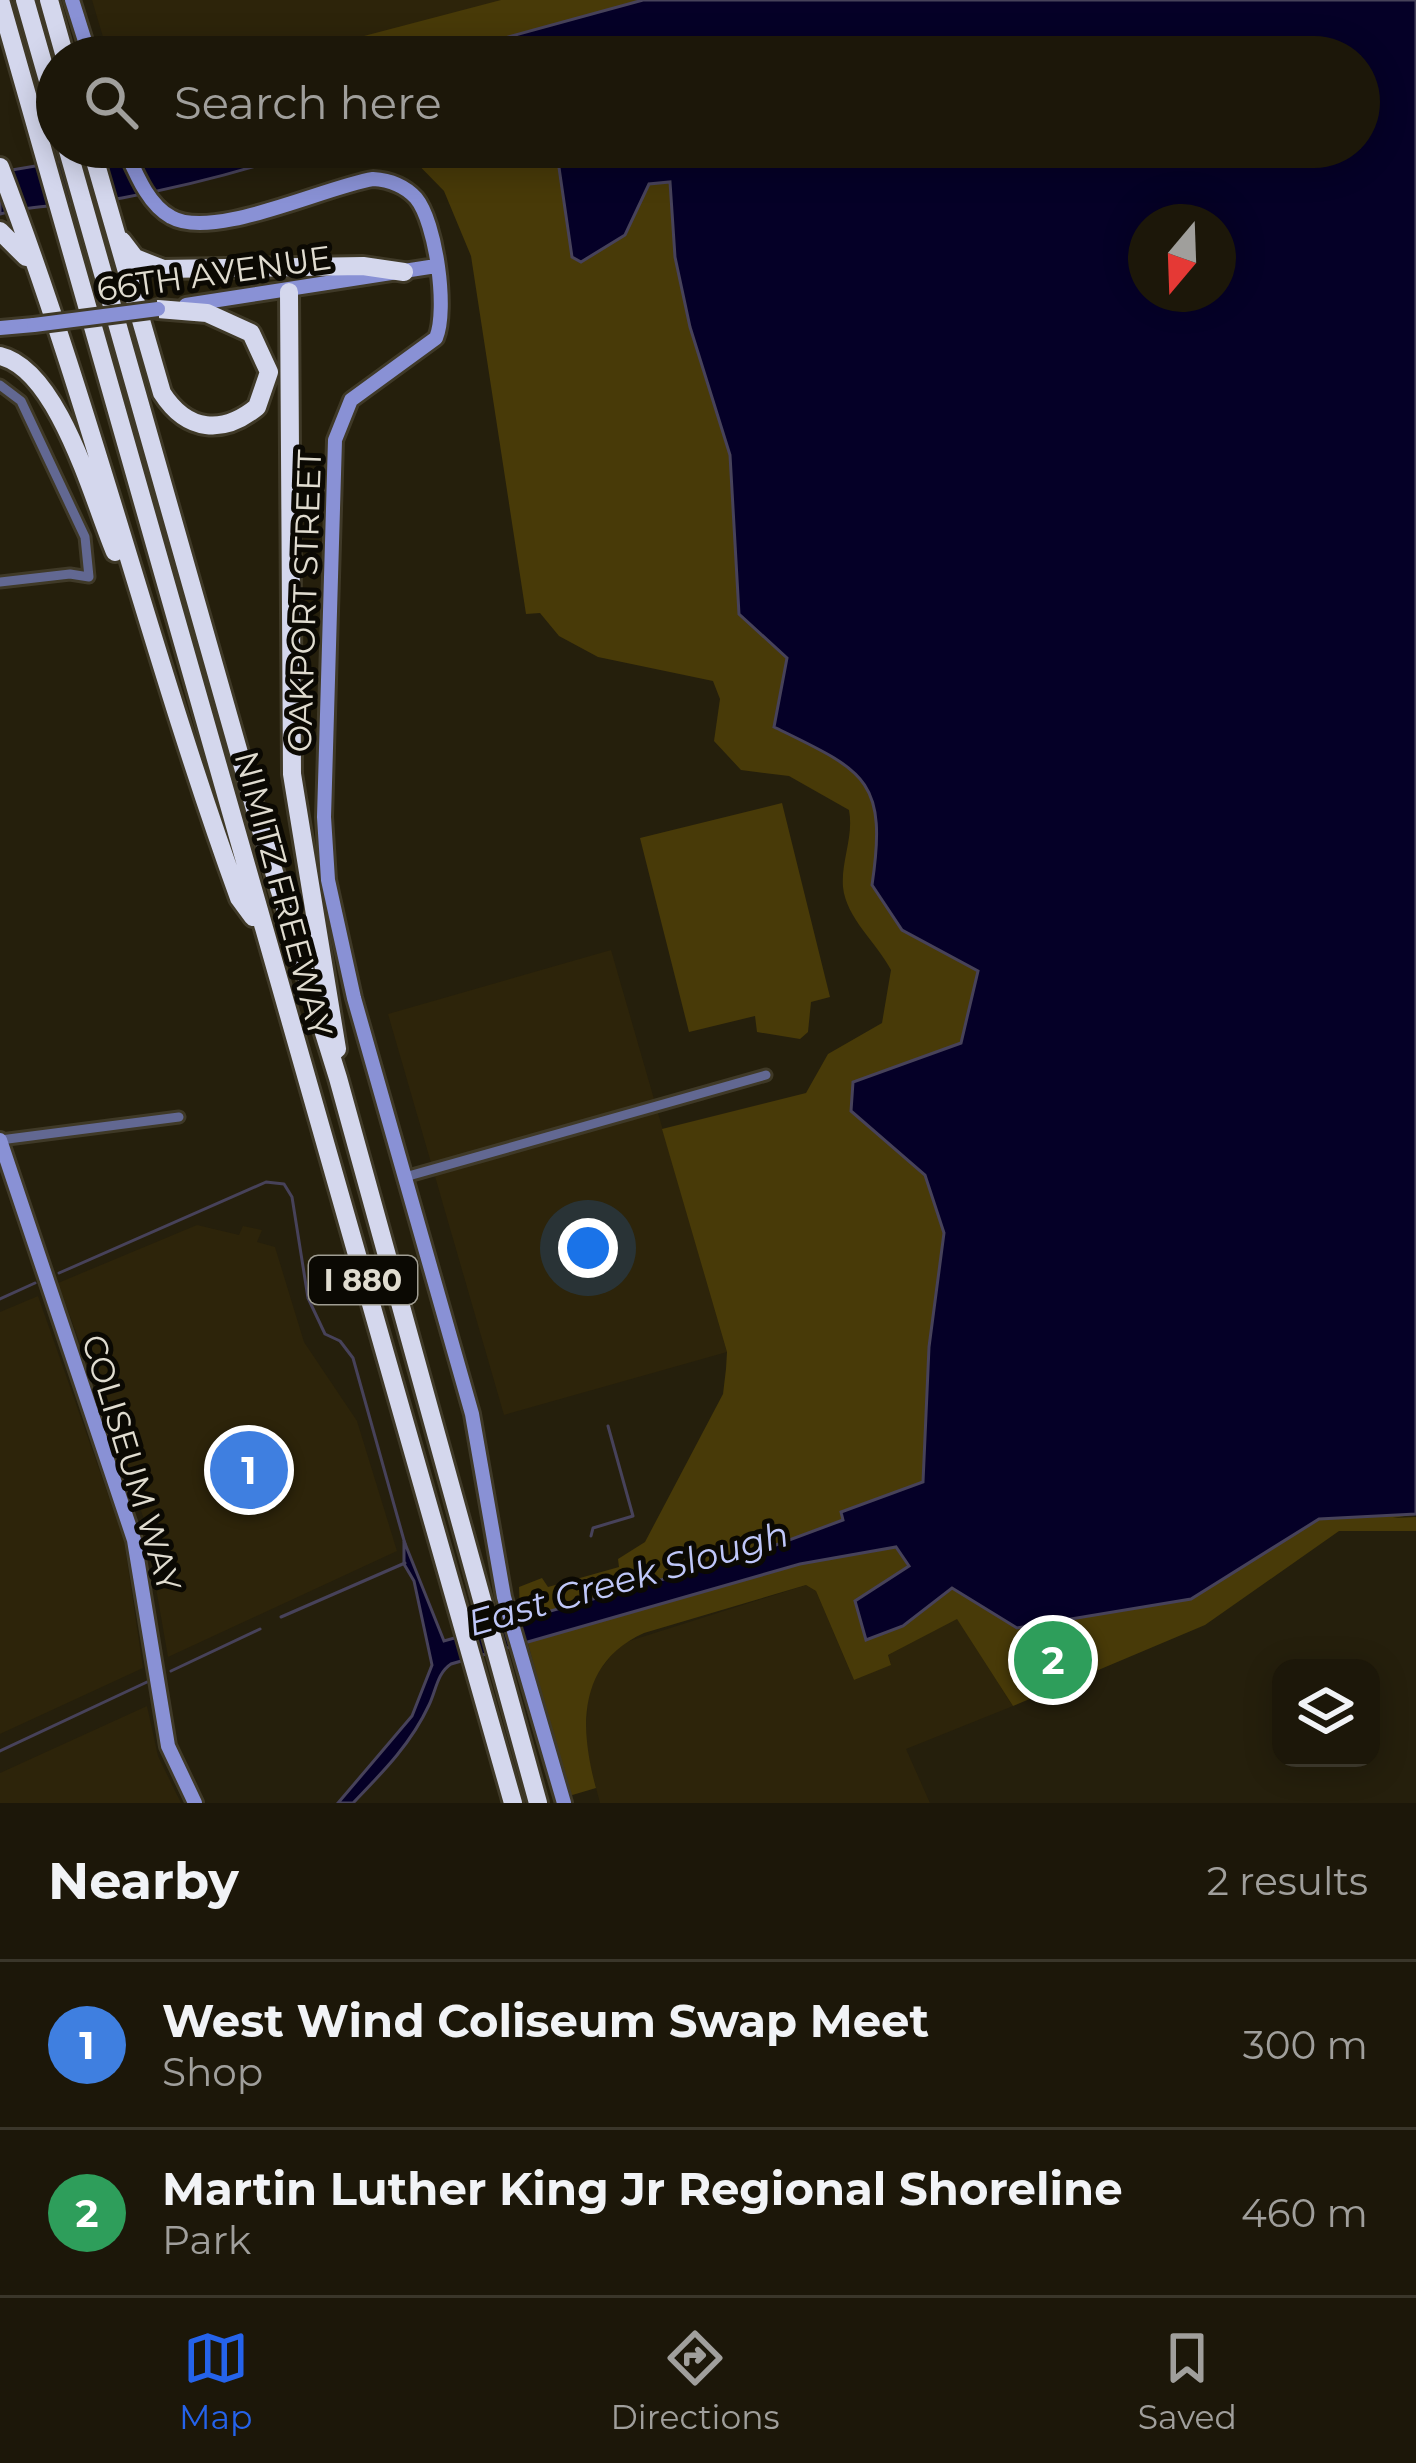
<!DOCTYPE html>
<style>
body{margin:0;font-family:Montserrat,sans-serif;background:#252012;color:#f1f3f6}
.controls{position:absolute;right:36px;bottom:36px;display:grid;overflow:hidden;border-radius:24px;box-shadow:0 6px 30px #0003}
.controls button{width:108px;height:108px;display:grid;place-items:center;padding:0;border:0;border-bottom:3px solid #3a362a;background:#1c1709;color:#f1f3f6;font:60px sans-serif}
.compass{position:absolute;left:1128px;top:204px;width:108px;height:108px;border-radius:50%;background:#1c1709;box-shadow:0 6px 30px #0003;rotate:199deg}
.you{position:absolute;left:588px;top:1248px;width:42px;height:42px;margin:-30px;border:9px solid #fff;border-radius:50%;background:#1a73e8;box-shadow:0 0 0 18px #1a73e833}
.badge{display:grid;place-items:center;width:78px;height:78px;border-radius:50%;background:#2563eb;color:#fff;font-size:39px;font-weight:700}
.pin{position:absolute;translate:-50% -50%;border:6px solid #fff;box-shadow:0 3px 12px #0006}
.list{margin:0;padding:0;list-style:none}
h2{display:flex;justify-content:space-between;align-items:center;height:156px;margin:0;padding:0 48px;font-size:51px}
h2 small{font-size:39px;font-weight:400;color:#a09f9c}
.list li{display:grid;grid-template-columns:78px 1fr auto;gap:36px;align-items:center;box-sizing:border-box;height:168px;padding:0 48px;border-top:3px solid #3a362a}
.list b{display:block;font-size:45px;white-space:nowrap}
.list p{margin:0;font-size:39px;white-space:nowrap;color:#a09f9c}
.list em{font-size:39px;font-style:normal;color:#a09f9c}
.icon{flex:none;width:66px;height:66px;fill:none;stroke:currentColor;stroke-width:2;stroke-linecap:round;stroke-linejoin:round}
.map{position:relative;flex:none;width:1416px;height:1803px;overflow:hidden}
.search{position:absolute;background:#1c1709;box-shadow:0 6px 30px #0003;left:36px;right:36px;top:36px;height:132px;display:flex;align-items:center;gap:30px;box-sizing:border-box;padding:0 42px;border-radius:66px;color:#a09f9c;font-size:45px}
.sheet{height:492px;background:#1c1709}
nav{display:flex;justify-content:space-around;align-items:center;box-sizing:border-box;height:168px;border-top:3px solid #3a362a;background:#1c1709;font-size:33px;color:#a09f9c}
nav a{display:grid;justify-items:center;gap:6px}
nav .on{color:#2563eb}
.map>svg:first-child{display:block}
.built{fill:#2d240a}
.green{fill:#483a08;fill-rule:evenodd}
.water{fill:#050027;stroke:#47425a;stroke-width:3;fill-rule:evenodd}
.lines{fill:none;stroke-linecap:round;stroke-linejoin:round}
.stream{stroke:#47425a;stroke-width:3}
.street-casing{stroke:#3f3927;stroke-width:15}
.secondary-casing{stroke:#3f3927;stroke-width:20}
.highway-casing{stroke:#3f3927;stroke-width:24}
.street{stroke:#626892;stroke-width:9}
.secondary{stroke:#8991d5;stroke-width:14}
.highway{stroke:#d4d7ed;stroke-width:18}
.secondary-bridge-casing{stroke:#3f3927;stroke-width:20;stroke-linecap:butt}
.secondary-bridge{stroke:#8991d5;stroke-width:14}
.labels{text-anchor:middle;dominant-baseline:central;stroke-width:10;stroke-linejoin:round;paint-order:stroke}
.shield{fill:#0b0903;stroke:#a09d92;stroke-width:3}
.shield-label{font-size:30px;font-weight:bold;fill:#e0dcd0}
.street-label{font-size:33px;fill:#e0dcd0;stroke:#0b0903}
.water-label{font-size:36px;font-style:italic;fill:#bfc7f9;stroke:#0b0903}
</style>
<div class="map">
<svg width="1416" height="1803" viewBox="0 0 1416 1803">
<rect width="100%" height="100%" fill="#251f0c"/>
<!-- built -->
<path class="built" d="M92,0h441l-249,57h-175z
M611,950l116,402 -223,63 -116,-401z
M197,1225l42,10 4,-9 19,4 -5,12 18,5 29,95 53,79 40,130 -229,106 -24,-138 -86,-236z
M38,1296l86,244 19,128 -143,66v-422z
M806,1585l10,6 38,89 37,-16 -3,-9 69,-37 56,88 -107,43 24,54h-330l-14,-53 2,-65 32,-41z
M147,1706l11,50 23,47h-181v-30z"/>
<!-- green -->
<path class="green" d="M501,0h915v1514l-23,4 23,-1v14h-77l-134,94 -192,81 -56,-87 -69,36 3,10 -37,15 -38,-89 -10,-6 -162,48c-66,30 -65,93 -48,155l-27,8 -49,-182 -1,-27 23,-9 6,9 71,-20 -1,-8 27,-17 78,-148 3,-25 1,-17 -65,-223 144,-36 22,-39 54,-31 9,-53c-14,-27 -45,-52 -48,-83 -2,-27 11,-50 6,-77l-60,-34 -48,-6 -27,-29 6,-42 -7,-18 -115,-24 -39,-21 -19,-23 -14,1 -55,-358 -27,-65 -43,-44h958v-90h-1075zM1146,222h72v72h-72z
M782,803l48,194 -19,5 -3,30 -8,7 -43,-7 -2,-16 -66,16 -49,-194z"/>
<!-- water -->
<path class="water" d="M643,0h773v1514l-97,5 -128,80 -174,29 -65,-40 -49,38 -37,14 -11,-39 54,-35 -13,-19 -96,17 -349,100c-14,9 -15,27 -22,41 -18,39 -47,68 -76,98h-15l74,-87 20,-51 -18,-84 -10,-17v-23l40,100 305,-86 94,-35 -2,-8 82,-30 6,-135 15,-114 -19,-58 -74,-64 2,-29 108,-39 17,-72 -76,-41 -30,-45c16,-107 -8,-114 -98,-158l13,-69 -48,-44 -9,-159 -40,-128 -15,-70 -5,-75 -21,2 -24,51 -44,27 -9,-5 -16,-110h803v-90h-924zM1146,222h72v72h-72z
M147,147h167c-61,22 -128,39 -192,51 -41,8 -81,5 -122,16v-42z"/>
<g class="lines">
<!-- stream -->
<path class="stream" d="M59,1273l207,-91 18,2 8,13 16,101 17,36 15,7 13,17 52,186
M0,1299l35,-16
M591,1536l2,-8 40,-12 -25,-90
M281,1617l124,-54
M171,1671l89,-42
M0,1751l147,-69"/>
<defs>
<path id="street" d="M0,385l21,16 64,136 4,40 -19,-3 -70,8
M0,1140l179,-23
M405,1177l361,-102"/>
<path id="secondary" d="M72,0l18,57
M124,147c11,24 23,57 47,70 42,24 153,-30 202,-38 16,1 31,6 43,19 20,24 32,112 20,140l-85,62 -16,40 -11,377 4,63 26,118 118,416 32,183 60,206
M186,305l250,-39
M0,328l34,-3
M0,1140l134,400 34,206 27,57"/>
<path id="highway" d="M0,0l513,1803
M25,0l32,112
M49,0l16,57
M67,147l193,680 78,251 200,725
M91,147l71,246c25,39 61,42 95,14l12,-35 -18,-39 -44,-20 -49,-4
M0,167c92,240 151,489 239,731l14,19
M0,231l26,26
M122,241l13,17 28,11 200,-3 41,6
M289,292l3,482 45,275
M0,356c59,14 93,144 115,196"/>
</defs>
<!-- street casing -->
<use href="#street" class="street-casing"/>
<!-- secondary casing -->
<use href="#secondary" class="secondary-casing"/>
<!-- highway casing -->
<use href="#highway" class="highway-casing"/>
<!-- street -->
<use href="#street" class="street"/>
<!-- secondary -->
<use href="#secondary" class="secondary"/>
<!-- highway -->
<use href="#highway" class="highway"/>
<defs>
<path id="secondary-bridge" d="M34,325l124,-16"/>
</defs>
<!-- secondary-bridge casing -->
<use href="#secondary-bridge" class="secondary-bridge-casing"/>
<!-- secondary-bridge -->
<use href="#secondary-bridge" class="secondary-bridge"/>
</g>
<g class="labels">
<!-- shield labels -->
<rect class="shield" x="309" y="1256" width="108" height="48" rx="9"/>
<g class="shield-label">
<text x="363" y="1280">I 880</text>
</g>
<!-- street labels -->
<g class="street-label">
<text transform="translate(214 273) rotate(-8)">66TH AVENUE</text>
<text transform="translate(304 601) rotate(-88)">OAKPORT STREET</text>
<text transform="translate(284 894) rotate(75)">NIMITZ FREEWAY</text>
<text transform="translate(132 1463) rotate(73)">COLISEUM WAY</text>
</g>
<!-- water labels -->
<g class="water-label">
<text transform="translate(628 1578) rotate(-16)">East Creek Slough</text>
</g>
</g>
</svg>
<div class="controls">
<button><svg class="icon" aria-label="layers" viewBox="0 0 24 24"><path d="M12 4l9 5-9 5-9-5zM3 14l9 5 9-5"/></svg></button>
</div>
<svg class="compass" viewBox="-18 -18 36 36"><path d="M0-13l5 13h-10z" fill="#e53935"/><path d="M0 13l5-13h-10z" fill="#a09f9c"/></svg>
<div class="you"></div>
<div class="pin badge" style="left:249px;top:1470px;background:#3f7fe0">1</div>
<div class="pin badge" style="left:1053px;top:1660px;background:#2e9e5b">2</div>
<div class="search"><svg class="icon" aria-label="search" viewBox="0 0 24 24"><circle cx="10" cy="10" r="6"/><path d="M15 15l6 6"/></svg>Search here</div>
</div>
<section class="sheet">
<h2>Nearby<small>2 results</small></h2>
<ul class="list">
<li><span class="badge" style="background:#3f7fe0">1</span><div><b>West Wind Coliseum Swap Meet</b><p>Shop</p></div><em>300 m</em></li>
<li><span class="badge" style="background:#2e9e5b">2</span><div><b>Martin Luther King Jr Regional Shoreline</b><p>Park</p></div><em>460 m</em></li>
</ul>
</section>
<nav>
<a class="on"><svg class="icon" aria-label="map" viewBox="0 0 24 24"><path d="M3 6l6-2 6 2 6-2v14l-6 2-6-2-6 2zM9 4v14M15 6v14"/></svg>Map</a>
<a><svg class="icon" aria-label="directions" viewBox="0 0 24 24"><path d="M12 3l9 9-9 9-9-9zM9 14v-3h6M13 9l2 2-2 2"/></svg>Directions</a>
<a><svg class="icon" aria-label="saved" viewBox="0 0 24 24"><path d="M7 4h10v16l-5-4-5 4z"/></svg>Saved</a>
</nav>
